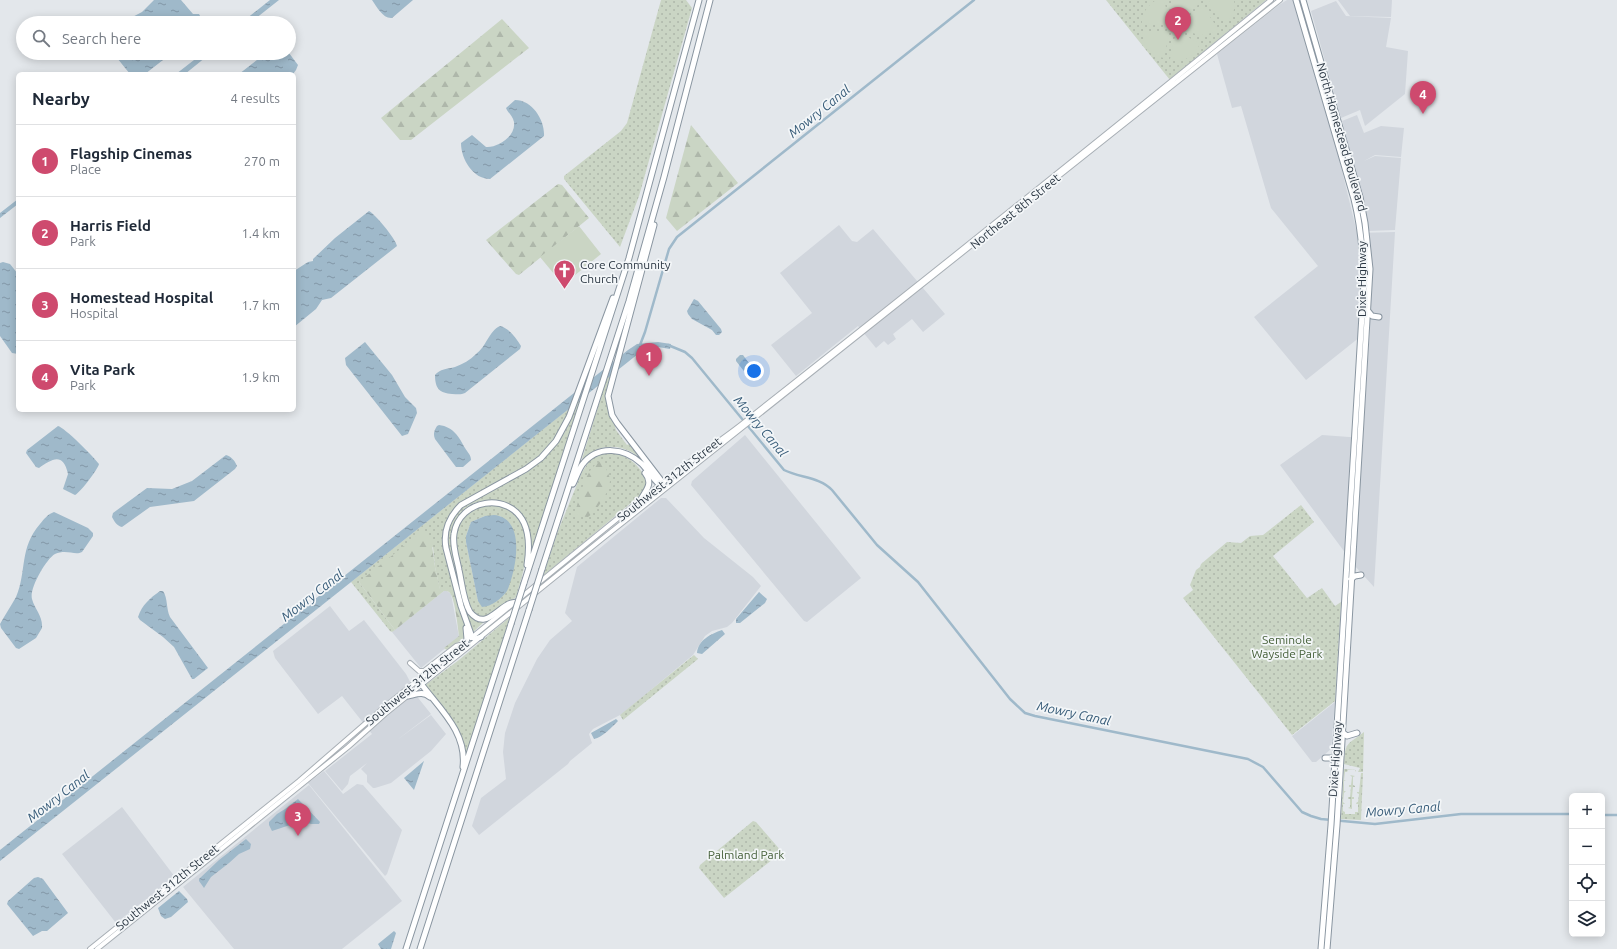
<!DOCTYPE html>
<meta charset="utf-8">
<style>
body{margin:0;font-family:Ubuntu,sans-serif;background:#f6f6f7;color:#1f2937}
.controls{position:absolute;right:12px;bottom:12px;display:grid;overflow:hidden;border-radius:6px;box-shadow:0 2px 10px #0003}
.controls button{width:36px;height:36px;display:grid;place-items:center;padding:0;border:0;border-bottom:1px solid #e0e1e3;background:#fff;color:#1f2937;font:20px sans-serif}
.you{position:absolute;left:754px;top:371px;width:14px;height:14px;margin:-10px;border:3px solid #fff;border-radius:50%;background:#1a73e8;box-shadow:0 0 0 6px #1a73e833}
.badge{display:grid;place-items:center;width:26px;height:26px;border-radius:50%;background:#ce4a6e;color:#fff;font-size:13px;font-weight:700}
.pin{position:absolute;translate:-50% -33px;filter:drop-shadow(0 1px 2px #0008)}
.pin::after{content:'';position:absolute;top:21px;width:14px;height:12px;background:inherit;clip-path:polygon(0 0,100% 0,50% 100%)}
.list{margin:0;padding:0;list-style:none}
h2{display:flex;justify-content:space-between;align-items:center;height:52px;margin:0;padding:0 16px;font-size:17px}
h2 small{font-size:13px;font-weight:400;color:#747a83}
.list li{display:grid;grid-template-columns:26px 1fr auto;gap:12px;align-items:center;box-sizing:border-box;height:72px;padding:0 16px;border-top:1px solid #e0e1e3}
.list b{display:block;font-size:15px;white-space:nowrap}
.list p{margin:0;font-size:13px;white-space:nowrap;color:#747a83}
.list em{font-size:13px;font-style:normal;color:#747a83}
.icon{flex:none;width:22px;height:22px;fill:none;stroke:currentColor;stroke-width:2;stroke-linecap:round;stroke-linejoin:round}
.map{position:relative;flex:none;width:1617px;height:949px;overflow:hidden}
.search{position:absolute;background:#fff;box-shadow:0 2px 10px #0003;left:16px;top:16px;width:280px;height:44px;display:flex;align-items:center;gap:10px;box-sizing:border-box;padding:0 14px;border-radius:22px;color:#747a83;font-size:15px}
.panel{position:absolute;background:#fff;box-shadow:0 2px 10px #0003;left:16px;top:72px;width:280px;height:340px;border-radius:6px}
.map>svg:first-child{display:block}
.built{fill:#d1d6dd}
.grass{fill:url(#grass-dots);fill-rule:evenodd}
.forest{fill:url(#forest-firs)}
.garden{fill:#cad5c4}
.water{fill:url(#water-ripples)}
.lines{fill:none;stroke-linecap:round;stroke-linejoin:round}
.canal{stroke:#9fb9ca;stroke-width:2.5}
.secondary-casing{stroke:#a8afb5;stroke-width:6}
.highway-casing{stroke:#8a96a1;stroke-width:7}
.secondary{stroke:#fff;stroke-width:4}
.highway{stroke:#fff;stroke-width:5}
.highway-bridge-casing{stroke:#8a96a1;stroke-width:7;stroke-linecap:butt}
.highway-bridge{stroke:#fff;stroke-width:5}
.labels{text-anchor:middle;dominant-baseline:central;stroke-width:3.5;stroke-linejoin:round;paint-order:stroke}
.street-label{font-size:12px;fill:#2b3743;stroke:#f3f6f8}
.poi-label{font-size:12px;fill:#2b3743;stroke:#f3f6f8;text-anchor:start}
.park-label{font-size:12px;fill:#445f38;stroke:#f3f6f8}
.water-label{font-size:13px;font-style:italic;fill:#355a77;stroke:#f3f6f8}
</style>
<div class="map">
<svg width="1617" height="949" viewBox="0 0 1617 949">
<defs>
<pattern id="grass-dots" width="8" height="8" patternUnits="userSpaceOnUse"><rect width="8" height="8" fill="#cad5c4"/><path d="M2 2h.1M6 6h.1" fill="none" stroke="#aeb7aa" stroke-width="1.8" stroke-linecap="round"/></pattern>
<pattern id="forest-firs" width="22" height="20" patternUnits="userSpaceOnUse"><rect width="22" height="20" fill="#cad5c4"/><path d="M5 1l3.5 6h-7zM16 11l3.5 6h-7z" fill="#aeb7aa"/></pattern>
<pattern id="water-ripples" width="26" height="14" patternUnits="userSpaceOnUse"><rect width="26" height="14" fill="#9fb9ca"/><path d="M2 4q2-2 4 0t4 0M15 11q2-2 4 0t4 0" fill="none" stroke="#8297a6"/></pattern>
</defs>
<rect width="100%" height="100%" fill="#e3e7eb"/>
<!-- built -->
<path class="built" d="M1287,0h7l44,154 19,79 38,-1 -21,355 -19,-21 -75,-101 42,-30 41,3 7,-109 -64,51 -52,-63 64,-51 -47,-58 -30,-102 -9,2 -15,-54 62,-49z
M1338,0h54l-1,17 -41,-1z
M1336,1l10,15 45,2 -5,29 22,4 -3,43 -40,32 -5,-16 -19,8 -30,-107z
M1357,115l7,18 17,-7 23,2 -3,29 -26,-2 -11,6 11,-5 26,2 -6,72 -27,1 -4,-29 -22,-81z
M839,225l13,16 5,1 16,-13 72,85 -22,18 -11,-13 -19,15 3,5 -8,6 -4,-4 -8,7 -18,-22 -62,50 -25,-31 41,-32 -32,-40z
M745,435l116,143 -54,44 -3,-1 -113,-136 1,-4z
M661,498h5l38,40 49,39 8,9 -29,37 -5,4 -15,4 -7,5 -12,19 -71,59 -29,15 -4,5 3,9 -22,18 -2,3 -89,71 -7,-9 9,-28 25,-19 -3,-27 2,-19 10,-30 22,-44 13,-19 22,-19 -7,-8 12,-46z
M444,591h3l4,3 8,43 -38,31 -29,-36z
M330,606l19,25 15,-11 42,54 13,25 12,15 -34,26 34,-25 15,19 -15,17 -40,32 -16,5h-2l-6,-6v-7l-6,-6 6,-6 -17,13 -2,8 -6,7 -17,-20 47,-37 -30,-38 -24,18 -43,-56 -2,-7z
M1335,702l-4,47 -15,13h-4l-20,-26z
M324,771l19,23 14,-10 6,1 39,45 -15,44 -2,2 -77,-93z
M309,785l93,116 -60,48h-108l-51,-62z
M122,807l53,70 -59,46 -54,-69z"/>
<!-- grass -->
<path class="grass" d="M661,0h25l6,8 -53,188 -19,51 -56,-68v-3l57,-45 6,-8z
M1106,0h160l-96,80z
M612,374l-5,20 9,36 11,15 2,-1 2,3 2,-2 5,9 -2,1c-11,-8 -27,-11 -40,-5 -5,3 -10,7 -14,9l25,-81z
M581,399l-50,154c-3,-10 0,-23 -7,-34 -14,-24 -57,-26 -68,2 -6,17 -2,34 1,51l-2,1 -1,-4 -2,1 -6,-30 5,-20 11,-14 65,-35 19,-15 18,-23 6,-12 6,-18z
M571,407l-11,25 -11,15 -17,17 -67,37 -21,29 10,58 -14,2 -5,-23 -2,-20 -74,35 36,48 -3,2 -2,-1 -39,-49z
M605,453c21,-1 34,11 43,29l-5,11 -100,83 15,-45 24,-59 8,-12 6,-4z
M499,505c5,2 10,4 14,7 25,20 10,60 3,85 -15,11 -36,33 -48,7 -2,-13 -5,-25 -7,-37 -6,-25 -10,-50 19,-61 6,-2 13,-1 19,-1zM485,516h15l11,9 -33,76 -12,-59v-6l5,-14z
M1301,505l13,17 -41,34 34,42 15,-10 13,18 6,-4 -6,99 -43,34 -109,-137 10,-8 -3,-5 6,-15 4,-3 1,-3 26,-22 14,1 9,-7 13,-1z
M462,596l1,7h2l2,7 18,11 -13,12 -13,-35z
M510,617l-45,142 -2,-16 -39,-57 35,-26z
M694,655l4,4 -75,61 -3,-5z
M1364,732l-1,40h-5l2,-4 -16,-4c1,-22 3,-19 20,-32z
M1344,769l12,1 -1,2v-2h-7l-1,2h-2l-1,8h2l-2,1v10h2l-2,2 -1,9 2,2h-2v7l2,1v2h10v-2h3v-8h-2l1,-2h1l1,-8 -2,-1v-1h2l2,-19h2l-2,47 -20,-1z
M1350,775l5,1 -2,1v8l2,1v1h-2l-1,10h2v2h-2v10l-4,-1 2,-1v-8h-2v-2h2l1,-10h-2v-2h2l1,-8z
M753,821l3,1 26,30 -58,46 -25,-30 1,-3z"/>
<!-- forest -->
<path class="forest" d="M502,19l27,29 -118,92h-11l-19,-22z
M691,125l47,58 -61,48 -11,-13z
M558,184l4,1 27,33 -70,57 -3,-1 -30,-34z
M600,461c4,2 4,4 6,7 1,4 4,8 4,13 -1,11 -13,30 -22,36l-10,-1 -3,-4c6,-17 9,-41 25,-51z
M424,530l7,8 4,29 5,22 6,-2 8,1 11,38 -1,12 -17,12 -3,-2 15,-12c-1,-8 -4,-37 -9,-43 -2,-2 -3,-2 -6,-2l-49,39 -36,-48z"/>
<!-- garden -->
<path class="garden" d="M1156,0h8l5,21 -3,4h-24c-1,-11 5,-19 14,-25z
M1172,0h26v5l-20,13 -5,-8z
M1211,0h23c2,10 -2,17 -9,23l-17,-16v-5z
M1200,8l5,1 13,20c-10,8 -26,9 -34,-4z
M1143,31h23l3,3 -5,24c-14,-2 -23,-13 -21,-27z
M1179,33l21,10c-4,13 -17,21 -30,16l5,-23z
M579,226l22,28 -32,26h-5l-2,-2 -3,2 -19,-23z"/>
<!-- water -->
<path class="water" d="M154,0h27l12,14h6l5,9h-83l21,-11z
M270,0h9l-29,23h-9z
M372,0h41l-21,18c-9,1 -15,-11 -20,-18z
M113,53h59l-27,21h-15z
M203,53h8l-26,21h-9z
M266,53h23l9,12 -2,5 -3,4h-54z
M515,100c18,0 30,21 29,36l-54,43c-17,0 -29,-20 -29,-36l11,-8 14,12c12,1 30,-11 28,-25 -1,-6 -6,-9 -8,-14z
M18,199v5l-18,14v-5z
M369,211c6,3 27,28 28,35l-66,52 -9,2 -6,9 -22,18v-56l14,-9 5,-1v-2l22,-21z
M3,262l7,2 8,10v80l-6,-1 -12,-17v-73z
M694,299l4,2 23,28 1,3 -3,3h-3l-4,-5 -20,-11 -4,-5 -1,-3z
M500,326c9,2 16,12 21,20l-1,3 -55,44c-4,2 -8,1 -13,1 -12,-1 -17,-5 -17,-19 5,-6 12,-6 20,-8 8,-3 15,-7 21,-13 10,-7 13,-23 24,-28z
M365,342l27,33 13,22 11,11 1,5 -9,21 -6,2 -56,-71 -1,-7z
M658,342l13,2 -1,5 -12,-2 -20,7 -638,507v-11l628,-500 9,-6z
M740,355h3l11,15 -5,5h-2l-11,-14v-2z
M439,425c15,2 20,12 26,23 3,5 6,7 6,12l-8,7h-7l-21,-28c-2,-5 -1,-8 2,-13z
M58,426c6,1 36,31 41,38 -1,5 -19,29 -24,31l-12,-6 5,-15c-5,-23 -17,-14 -29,-6l-3,-1 -10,-14 1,-3z
M226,455c6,2 9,6 11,11l-2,3 -41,32 -44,6 -28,20c-5,-1 -8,-6 -10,-10l1,-4 34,-25 25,1 20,-8z
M54,512l34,16 5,5v3l-11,16c-7,4 -15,-3 -27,2 -9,5 -26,35 -23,45 3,11 11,17 10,29l-6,10 -17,11 -3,-1 -15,-20 -1,-4c5,-9 11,-18 16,-27 11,-26 3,-49 24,-73 4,-5 8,-10 14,-12z
M494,515c33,3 22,56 13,76 -5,7 -16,16 -25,16l-4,-6 -12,-59v-6l5,-14 14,-6z
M160,591h3c5,7 3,18 7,26l38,51 -14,11h-2l-18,-32 -11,-10 -23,-17 -2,-3c4,-12 12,-19 22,-26z
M759,592l8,7 -2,4 -25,20h-4v-4z
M722,630l3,4 -23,20 -5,-1c1,-13 14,-19 25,-23z
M616,719l2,2c-6,6 -15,16 -24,18l-3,-6z
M424,761l-10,29 -10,-12z
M298,799l22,23 -1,2h-8l-9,-3 -30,10 -3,-6v-3l8,-8 8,-5z
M246,839l5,5 -1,5 -11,5 -10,9 -18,14 -7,11 -5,-7v-2l20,-19z
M38,877l5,2 25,34 -21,18h-5l-9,5 -26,-32 1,-3 26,-23z
M179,891l8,8 1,3 -17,15 -6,2 -4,-3 -3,-8z
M394,931l2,2 -5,16h-10l-3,-5z"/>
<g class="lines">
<!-- canal -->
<path class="canal" d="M640,345l5,-13 24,-83 8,-12 297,-237
M668,345l17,7 7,6 92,112c16,8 36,7 48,20l45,55 41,37 92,117 15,14 10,3 213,43 15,8 39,45 9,4 10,3 54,5 86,-10h111
M1602,815h15"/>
<defs>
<path id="secondary" d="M519,599c49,-40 97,-80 147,-119 26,-21 55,-39 81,-60 176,-139 351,-278 524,-420
M471,638l43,-35
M410,663l9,8h5l32,-25 4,-1
M90,949l209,-168 89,-77 78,-62
M97,949l251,-202 37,-33 217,-175 678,-539"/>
<path id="highway" d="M1296,0l58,199c7,27 9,55 10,83l-33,543 -10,124
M1303,0l57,197 5,26 5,46 -33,556 -10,124
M654,225l-46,171 4,19 5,8 46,60
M1368,311l4,5 7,1
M573,484c3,-6 5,-13 9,-19 16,-21 43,-17 60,-1 6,6 11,15 18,21
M640,501c5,-10 14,-17 5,-28
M542,569l87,-268 35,-124 46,-177
M1351,579l4,-3 6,-1
M524,583l105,-325 70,-258
M516,602c-3,1 -7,1 -9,3 -13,7 -23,24 -37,7 -7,-12 -8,-29 -11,-42 -2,-11 -7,-24 -5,-36 5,-35 55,-43 70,-11 6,13 5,29 3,42
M481,637l-6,2 -3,-2 -11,-31 -15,-58c-3,-17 2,-30 15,-43l65,-36 15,-11 15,-17 13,-24 44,-119
M465,643l2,-4 -1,-11
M422,685c19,25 45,48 41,82
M408,696c9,-2 15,-5 22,1
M1342,732l5,4 10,-3
M1325,758h6l4,4
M406,949l105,-325
M420,949l109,-339"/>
</defs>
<!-- secondary casing -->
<use href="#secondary" class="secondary-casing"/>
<!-- highway casing -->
<use href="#highway" class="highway-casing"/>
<!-- secondary -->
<use href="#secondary" class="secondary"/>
<!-- highway -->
<use href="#highway" class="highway"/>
<defs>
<path id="highway-bridge" d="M529,610l13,-41
M511,624l13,-41"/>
</defs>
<!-- highway-bridge casing -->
<use href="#highway-bridge" class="highway-bridge-casing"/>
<!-- highway-bridge -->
<use href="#highway-bridge" class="highway-bridge"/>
</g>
<!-- icons -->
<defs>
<symbol id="church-pin" viewBox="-11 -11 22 30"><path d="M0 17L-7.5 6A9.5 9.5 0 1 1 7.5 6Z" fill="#ce4a6e" stroke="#f3f6f8"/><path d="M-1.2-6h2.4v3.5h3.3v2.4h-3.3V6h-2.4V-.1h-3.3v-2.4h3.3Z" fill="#fff"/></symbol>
</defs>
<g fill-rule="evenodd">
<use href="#church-pin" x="552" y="258" width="25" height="34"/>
</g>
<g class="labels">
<!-- street labels -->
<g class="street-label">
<text transform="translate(1342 137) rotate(74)">North Homestead Boulevard</text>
<text transform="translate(1015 211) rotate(-39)">Northeast 8th Street</text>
<text transform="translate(1361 279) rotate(-90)">Dixie Highway</text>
<text transform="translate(669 479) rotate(-38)">Southwest 312th Street</text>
<text transform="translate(417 682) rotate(-39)">Southwest 312th Street</text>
<text transform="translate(1335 759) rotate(-86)">Dixie Highway</text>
<text transform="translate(167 887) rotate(-39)">Southwest 312th Street</text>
</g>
<!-- poi labels -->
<g class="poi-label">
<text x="580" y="264">Core Community<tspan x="580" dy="14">Church</tspan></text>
</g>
<!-- park labels -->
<g class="park-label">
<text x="1287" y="639">Seminole<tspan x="1287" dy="14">Wayside Park</tspan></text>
<text x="746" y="854">Palmland Park</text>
</g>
<!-- water labels -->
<g class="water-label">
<text transform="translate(819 111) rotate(-39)">Mowry Canal</text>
<text transform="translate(761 426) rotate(50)">Mowry Canal</text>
<text transform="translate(312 595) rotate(-38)">Mowry Canal</text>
<text transform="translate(1074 713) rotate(12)">Mowry Canal</text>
<text transform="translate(58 796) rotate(-38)">Mowry Canal</text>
<text transform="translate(1403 809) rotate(-5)">Mowry Canal</text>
</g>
</g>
</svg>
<div class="controls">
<button>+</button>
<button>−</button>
<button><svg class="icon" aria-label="locate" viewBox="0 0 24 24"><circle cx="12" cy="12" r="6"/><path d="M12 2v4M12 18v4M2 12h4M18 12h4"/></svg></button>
<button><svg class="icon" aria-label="layers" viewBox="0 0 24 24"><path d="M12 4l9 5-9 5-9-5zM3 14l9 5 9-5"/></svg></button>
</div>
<div class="you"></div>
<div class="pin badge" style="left:649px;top:376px">1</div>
<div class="pin badge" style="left:1178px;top:40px">2</div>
<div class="pin badge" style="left:298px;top:836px">3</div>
<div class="pin badge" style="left:1423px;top:114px">4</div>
<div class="search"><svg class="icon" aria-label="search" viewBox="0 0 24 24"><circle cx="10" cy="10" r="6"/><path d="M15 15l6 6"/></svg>Search here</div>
<section class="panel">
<h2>Nearby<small>4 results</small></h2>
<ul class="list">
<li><span class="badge">1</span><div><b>Flagship Cinemas</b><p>Place</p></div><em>270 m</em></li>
<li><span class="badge">2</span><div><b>Harris Field</b><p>Park</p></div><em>1.4 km</em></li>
<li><span class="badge">3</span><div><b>Homestead Hospital</b><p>Hospital</p></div><em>1.7 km</em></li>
<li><span class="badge">4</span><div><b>Vita Park</b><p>Park</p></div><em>1.9 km</em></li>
</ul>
</section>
</div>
